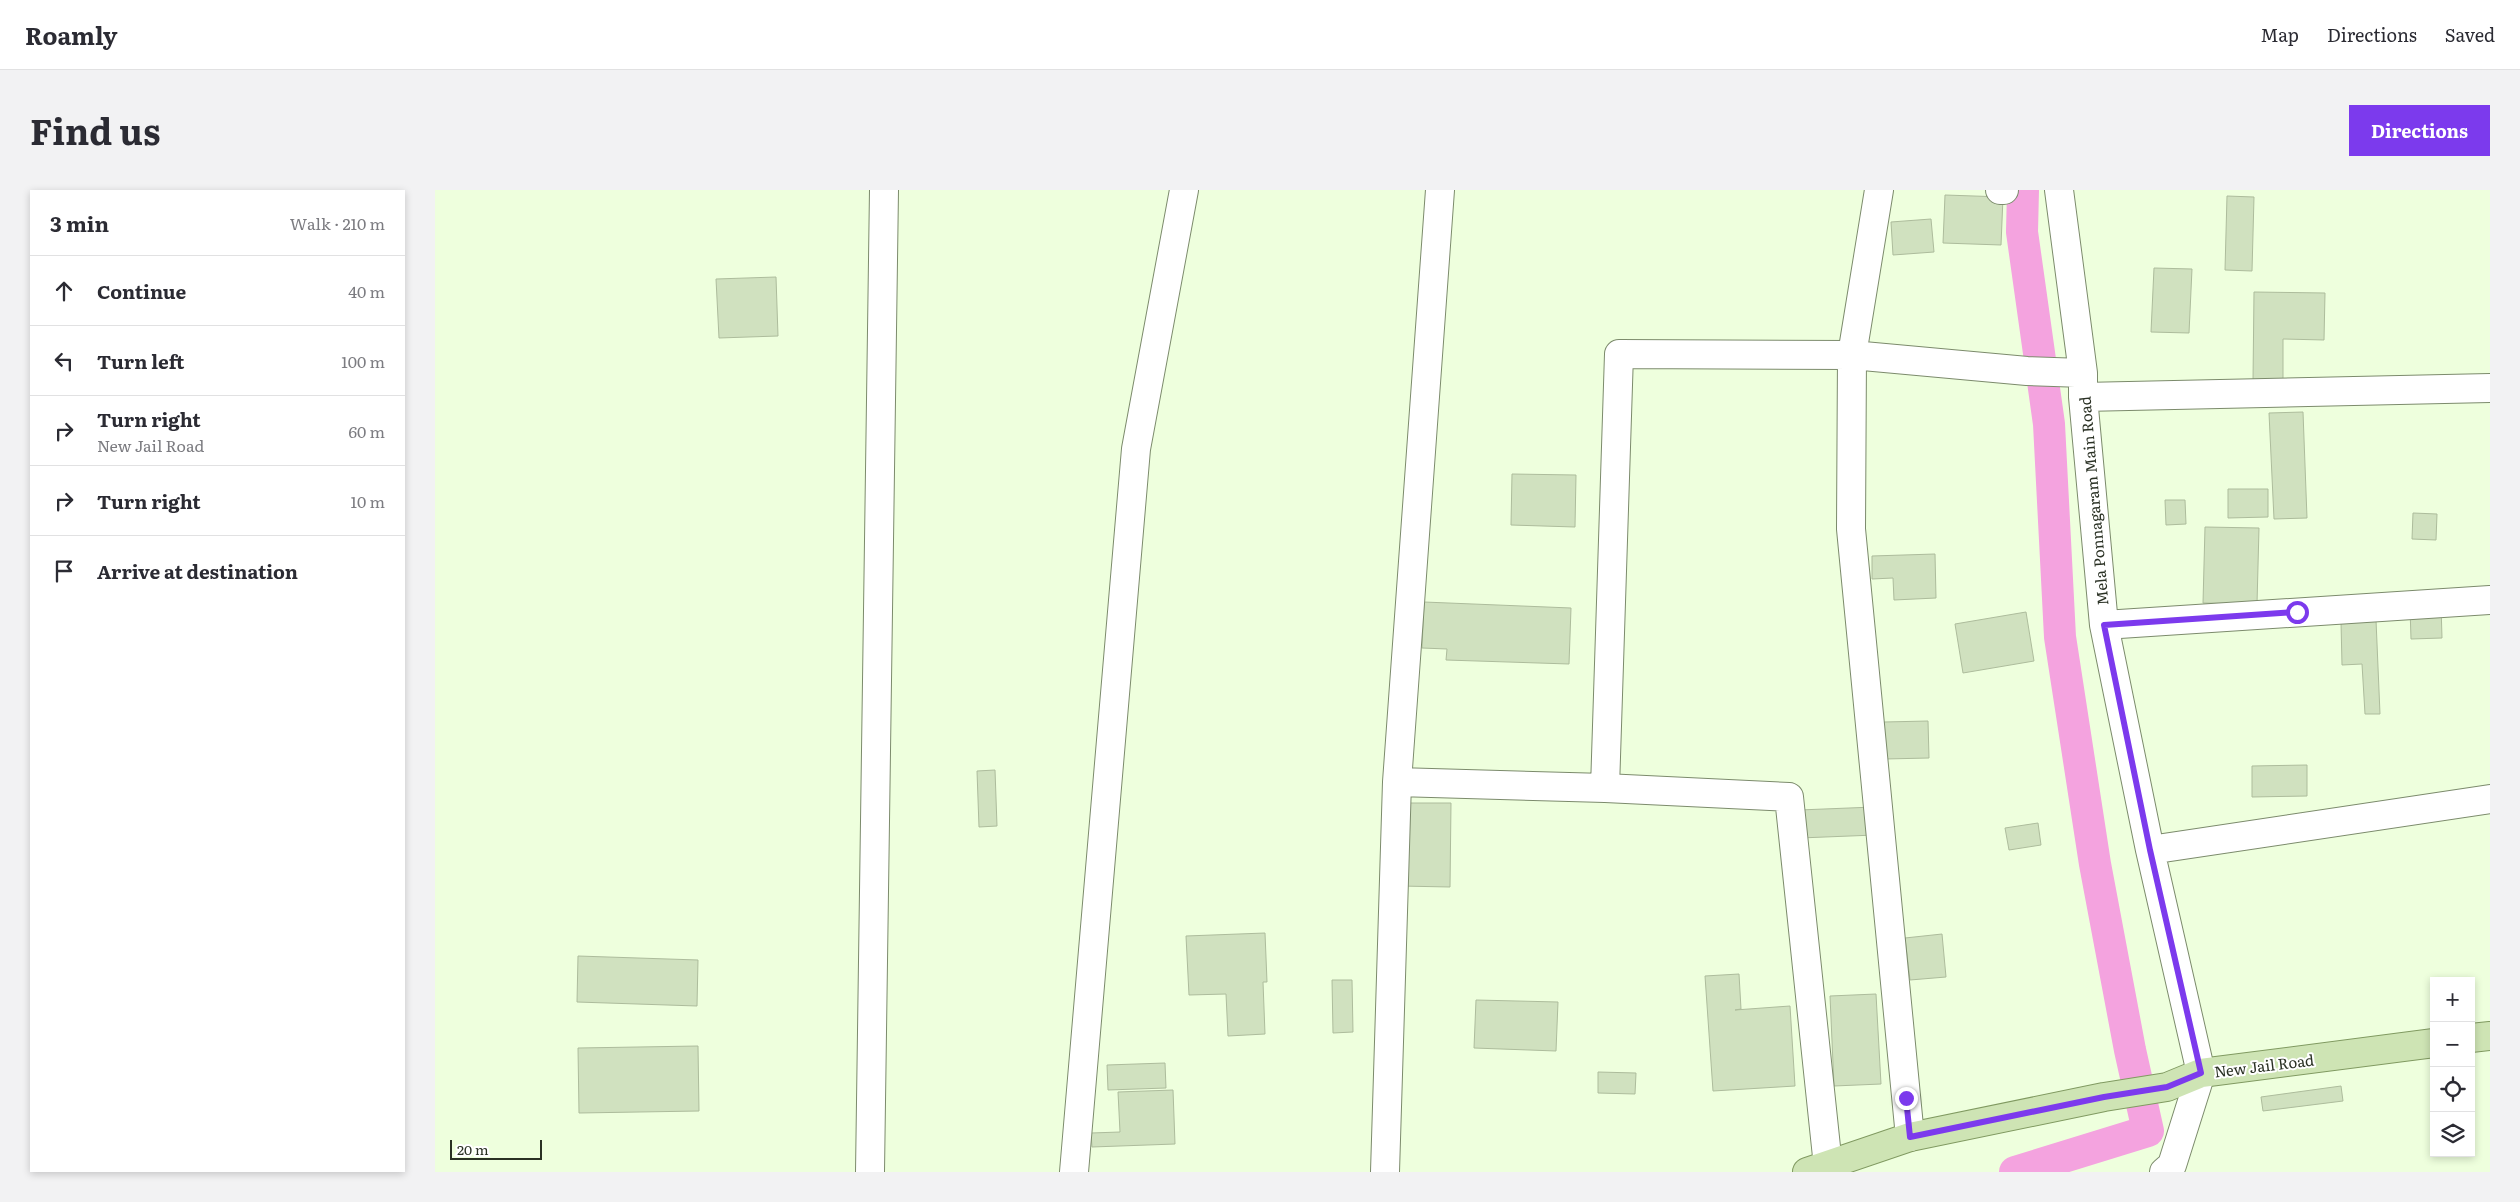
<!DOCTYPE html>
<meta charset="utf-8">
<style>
body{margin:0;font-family:Literata,serif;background:#f2f2f3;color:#2b2b33}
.controls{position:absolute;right:15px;bottom:15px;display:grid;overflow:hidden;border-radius:0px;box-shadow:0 2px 8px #0003}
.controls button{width:45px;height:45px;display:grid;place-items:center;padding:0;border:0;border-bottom:1px solid #e1e1e2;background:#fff;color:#2b2b33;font:25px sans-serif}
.scale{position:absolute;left:15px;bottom:12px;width:92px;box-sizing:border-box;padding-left:5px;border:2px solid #2a3124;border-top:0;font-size:14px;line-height:18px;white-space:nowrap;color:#2a3124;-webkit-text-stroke:4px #fff;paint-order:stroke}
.stop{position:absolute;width:15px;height:15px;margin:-11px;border:4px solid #7c3aed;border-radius:50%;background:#fff}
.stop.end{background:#7c3aed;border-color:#fff;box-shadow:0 1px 5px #0008}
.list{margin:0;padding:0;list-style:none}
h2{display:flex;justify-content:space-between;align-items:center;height:65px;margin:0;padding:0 20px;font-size:21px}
h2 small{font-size:16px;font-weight:400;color:#7c7c81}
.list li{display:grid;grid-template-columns:32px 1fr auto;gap:15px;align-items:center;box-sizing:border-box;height:70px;padding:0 20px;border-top:1px solid #e1e1e2}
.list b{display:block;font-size:19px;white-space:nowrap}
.list p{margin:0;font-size:16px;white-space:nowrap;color:#7c7c81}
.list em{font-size:16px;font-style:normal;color:#7c7c81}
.icon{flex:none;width:28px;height:28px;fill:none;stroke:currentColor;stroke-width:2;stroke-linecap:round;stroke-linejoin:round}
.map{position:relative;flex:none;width:2055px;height:982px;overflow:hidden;border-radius:0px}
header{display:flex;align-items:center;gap:30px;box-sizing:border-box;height:70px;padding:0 25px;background:#fff;border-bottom:1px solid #e1e1e2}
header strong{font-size:24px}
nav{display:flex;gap:28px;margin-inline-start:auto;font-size:18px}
.intro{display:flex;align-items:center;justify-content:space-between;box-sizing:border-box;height:120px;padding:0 30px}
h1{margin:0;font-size:35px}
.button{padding:12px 22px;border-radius:0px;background:#7c3aed;color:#fff;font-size:18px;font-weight:700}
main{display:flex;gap:30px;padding:0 30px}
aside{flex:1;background:#fff;border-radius:0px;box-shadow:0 2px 8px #0003}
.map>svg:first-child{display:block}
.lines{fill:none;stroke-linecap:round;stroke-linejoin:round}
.canal{stroke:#f4a3df;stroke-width:32}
.building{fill:#d0e1bf;stroke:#adbc9c}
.minor-casing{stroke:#7c8b6c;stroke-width:30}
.major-casing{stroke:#809a61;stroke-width:30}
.minor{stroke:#fff;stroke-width:28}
.major{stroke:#cee4b4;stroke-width:28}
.route{stroke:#7c3aed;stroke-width:6}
.labels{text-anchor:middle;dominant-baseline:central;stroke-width:4;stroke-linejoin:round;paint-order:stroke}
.street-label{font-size:15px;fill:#2a3124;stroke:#fff}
</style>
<header>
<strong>Roamly</strong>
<nav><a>Map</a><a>Directions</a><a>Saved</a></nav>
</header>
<div class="intro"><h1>Find us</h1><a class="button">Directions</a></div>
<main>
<aside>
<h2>3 min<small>Walk · 210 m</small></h2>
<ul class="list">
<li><svg class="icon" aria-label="ahead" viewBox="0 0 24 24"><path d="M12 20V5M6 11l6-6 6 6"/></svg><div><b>Continue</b></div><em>40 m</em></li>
<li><svg class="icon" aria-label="left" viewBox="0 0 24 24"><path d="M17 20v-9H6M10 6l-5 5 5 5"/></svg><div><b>Turn left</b></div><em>100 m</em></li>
<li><svg class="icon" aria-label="right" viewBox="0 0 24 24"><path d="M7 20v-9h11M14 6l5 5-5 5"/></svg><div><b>Turn right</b><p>New Jail Road</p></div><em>60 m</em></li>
<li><svg class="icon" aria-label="right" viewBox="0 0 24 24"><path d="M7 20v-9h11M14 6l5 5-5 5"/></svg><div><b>Turn right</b></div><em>10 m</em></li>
<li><svg class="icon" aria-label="arrive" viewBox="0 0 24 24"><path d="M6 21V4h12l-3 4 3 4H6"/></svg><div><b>Arrive at destination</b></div></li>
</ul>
</aside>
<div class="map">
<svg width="2055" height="982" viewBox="0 0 2055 982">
<rect width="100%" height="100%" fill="#efd"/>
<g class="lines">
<!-- canal -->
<path class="canal" d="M1580,982l133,-41 -18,-81 -35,-186 -35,-227 -11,-213 -27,-192 1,-42"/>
</g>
<!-- building -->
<path class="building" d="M1510,5l58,2 -2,48 -58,-2z
M1792,6l27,1 -2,74 -27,-1z
M1496,29l3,33 -41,3 -2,-33z
M1719,78l38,1 -3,64 -38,-1z
M341,87l2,59 -59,2 -3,-59z
M1819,102l71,1 -1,47 -41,-1v41h-30z
M1868,222l4,106 -33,1 -5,-106z
M1077,284l64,1 -1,52 -64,-2z
M1793,299h40v28l-40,1z
M1730,310h20l1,24 -20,1z
M1978,323l24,1 -1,26 -24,-1z
M1770,337l54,1 -2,76 -54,-1z
M1500,364l1,44 -42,2 -1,-22 -21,1v-23z
M989,412l147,6 -2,56 -123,-4 1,-11 -25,-1z
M2006,416l1,32 -31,1 -1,-31z
M1591,422l8,49 -71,12 -8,-49z
M1941,430l4,94h-15l-3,-50 -20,1 -1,-43z
M1493,531l1,37 -44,1 -1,-37z
M1872,575v31l-55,1v-31z
M560,580l2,56 -18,1 -2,-56z
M967,613h49l-1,84 -50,-1z
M1439,617l1,28 -75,3 -1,-28z
M1603,633l3,22 -32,5 -4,-22z
M830,743l2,49h-4l2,52 -37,2 -2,-42 -37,1 -3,-59z
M1507,744l4,43 -36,3 -5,-42z
M143,766l120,4 -1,46 -120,-4z
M1304,784l2,35 -6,1 55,-4 5,80 -82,5 -8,-115z
M897,790h20l1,52 -20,1z
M1441,804l5,90 -47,2 -4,-90z
M1041,810l82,2 -2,49 -82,-3z
M263,856l1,65 -120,2 -1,-65z
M730,873l1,25 -58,2 -1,-25z
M1163,882l38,1 -1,21 -37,-1z
M1906,896l2,15 -80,10 -2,-14z
M738,900l2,54 -83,3 -1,-14 29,-1 -2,-40z"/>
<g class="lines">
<defs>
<path id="minor" d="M1444,0l-27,165 -1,174 59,608
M1565,0h4
M1624,0l24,183v24l21,228 46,225 51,223 -29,92 -8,7
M1648,207l407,-9
M1669,435l386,-25
M962,592l208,6 184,9 39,369
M1170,598l14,-434 233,1 175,16 56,2
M1715,660l340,-51
M435,982l14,-982
M639,982l62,-723 48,-259
M950,982l12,-390 43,-592"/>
<path id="major" d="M2036,848l19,-2
M1372,982l103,-35 194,-40 63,-10 34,-14 233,-30"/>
</defs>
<!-- minor casing -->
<use href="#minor" class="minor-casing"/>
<!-- major casing -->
<use href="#major" class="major-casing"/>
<!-- minor -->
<use href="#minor" class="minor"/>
<!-- major -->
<use href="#major" class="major"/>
</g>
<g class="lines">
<!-- route -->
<path class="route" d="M1471,908l4,39 194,-40 63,-10 34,-14 -51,-223 -46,-225 193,-13"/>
</g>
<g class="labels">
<!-- street labels -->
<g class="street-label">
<text transform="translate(1658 311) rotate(-95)">Mela Ponnagaram Main Road</text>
<text transform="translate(1829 875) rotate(-7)">New Jail Road</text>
</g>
</g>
</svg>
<div class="controls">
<button>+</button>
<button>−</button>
<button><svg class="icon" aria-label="locate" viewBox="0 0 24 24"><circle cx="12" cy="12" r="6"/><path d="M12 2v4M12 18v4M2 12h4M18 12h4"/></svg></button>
<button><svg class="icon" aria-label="layers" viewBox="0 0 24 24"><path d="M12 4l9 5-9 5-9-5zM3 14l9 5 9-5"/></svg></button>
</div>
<div class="scale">20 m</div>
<div class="stop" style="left:1862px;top:422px"></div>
<div class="stop end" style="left:1471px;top:908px"></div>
</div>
</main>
